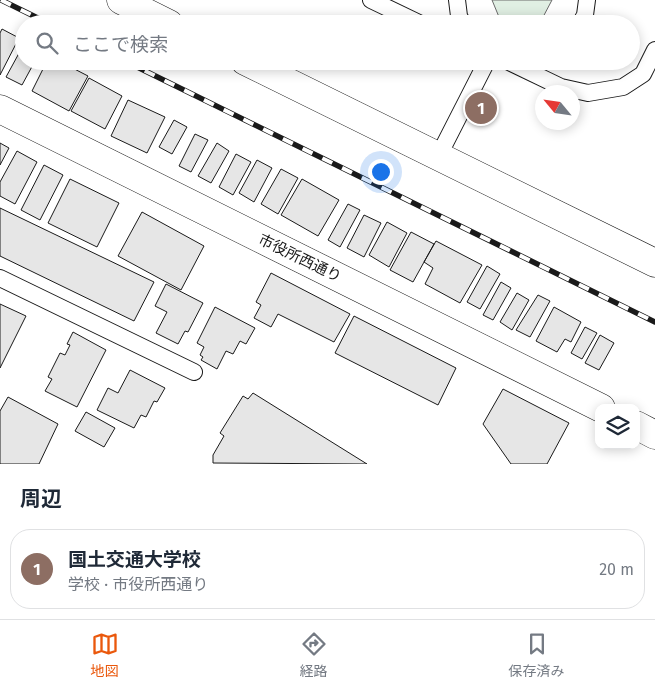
<!DOCTYPE html>
<html lang="ja">
<meta charset="utf-8">
<style>
body{margin:0;font-family:"Fira Sans","Noto Sans JP",sans-serif;background:#f6f6f7;color:#1f2937}
.controls{position:absolute;right:15px;bottom:15px;display:grid;overflow:hidden;border-radius:10px;box-shadow:0 2px 12px #0003}
.controls button{width:45px;height:45px;display:grid;place-items:center;padding:0;border:0;border-bottom:1px solid #e0e1e3;background:#fff;color:#1f2937;font:25px sans-serif}
.compass{position:absolute;left:535px;top:85px;width:45px;height:45px;border-radius:50%;background:#fff;box-shadow:0 2px 12px #0003;rotate:299deg}
.you{position:absolute;left:380px;top:171px;width:18px;height:18px;margin:-12px;border:4px solid #fff;border-radius:50%;background:#1a73e8;box-shadow:0 0 0 8px #1a73e833}
.badge{display:grid;place-items:center;width:32px;height:32px;border-radius:50%;background:#ea580c;color:#fff;font-size:16px;font-weight:700}
.pin{position:absolute;translate:-50% -50%;border:2px solid #fff;box-shadow:0 1px 5px #0006}
.list{margin:0;padding:0;list-style:none}
h2{display:flex;justify-content:space-between;align-items:center;height:65px;margin:0;padding:0 20px;font-size:21px}
h2 small{font-size:16px;font-weight:400;color:#747a83}
.list li{display:grid;grid-template-columns:32px 1fr auto;gap:15px;align-items:center;box-sizing:border-box;height:80px;margin:0 10px 10px;padding:0 10px;border:1px solid #e0e1e3;border-radius:20px}
.list b{display:block;font-size:19px;white-space:nowrap}
.list p{margin:0;font-size:16px;white-space:nowrap;color:#747a83}
.list em{font-size:16px;font-style:normal;color:#747a83}
.icon{flex:none;width:28px;height:28px;fill:none;stroke:currentColor;stroke-width:2;stroke-linecap:round;stroke-linejoin:round}
.map{position:relative;flex:none;width:655px;height:464px;overflow:hidden}
.search{position:absolute;background:#fff;box-shadow:0 2px 12px #0003;left:15px;right:15px;top:15px;height:55px;display:flex;align-items:center;gap:12px;box-sizing:border-box;padding:0 18px;border-radius:28px;color:#747a83;font-size:19px}
.sheet{height:155px;background:#fff}
nav{display:flex;justify-content:space-around;align-items:center;box-sizing:border-box;height:70px;border-top:1px solid #e0e1e3;background:#fff;font-size:14px;color:#747a83}
nav a{display:grid;justify-items:center;gap:2px}
nav .on{color:#ea580c}
.map>svg:first-child{display:block}
.green{fill:#e0efe3;stroke:#6a6a6a}
.building{fill:#e6e6e6;stroke:#1a1a1a}
.lines{fill:none;stroke-linecap:round;stroke-linejoin:round}
.lane-casing{stroke:#1a1a1a;stroke-width:18}
.secondary-casing{stroke:#1a1a1a;stroke-width:29}
.lane{stroke:#fff;stroke-width:16}
.secondary{stroke:#fff;stroke-width:28}
.rail-casing{stroke:#1a1a1a;stroke-width:5.5}
.rail{stroke:#fff;stroke-width:4;stroke-dasharray:11;stroke-linecap:butt}
.labels{text-anchor:middle;dominant-baseline:central;stroke-width:4;stroke-linejoin:round;paint-order:stroke}
.street-label{font-size:15px;fill:#1a1a1a;stroke:#fff}
</style>
<div class="map">
<svg width="655" height="464" viewBox="0 0 655 464">
<rect width="100%" height="100%" fill="#fff"/>
<!-- green -->
<path class="green" d="M492,0h60l-10,19c-15,7 -28,6 -43,-2z"/>
<!-- building -->
<path class="building" d="M2,29l17,9 -19,37v-42z
M24,44v17h11l-13,24 -16,-8z
M47,61h12l29,15 -19,35 -37,-20z
M89,78l33,18 -17,33 -34,-18z
M128,100l37,17 -18,36 -36,-17z
M174,120l13,7 -15,27 -13,-7z
M195,134l13,6 -17,32 -12,-6z
M0,143l9,5 -9,17z
M217,143l12,8 -18,32 -13,-7z
M17,151l20,11 -22,42 -15,-8v-14z
M236,154l15,8 -18,33 -14,-8z
M257,160l15,8 -18,34 -15,-9z
M44,165l19,10 -23,45 -19,-10z
M281,169l17,9 -20,36 -17,-10z
M70,179l49,24 -22,44 -49,-24z
M302,179l37,21 -21,36 -37,-21z
M348,204l12,6 -20,37 -12,-7z
M0,208l154,74 -20,39 -134,-65z
M142,212l62,34 -23,44 -63,-34z
M364,215l17,8 -17,34 -17,-9z
M387,222l20,11 -18,34 -20,-12z
M411,232l23,12 -21,38 -23,-12z
M436,241l46,24 -22,38 -35,-19 8,-16 -9,-6z
M487,266l13,8 -20,35 -13,-7z
M271,273l79,41 -16,28 -56,-28 -7,13 -17,-9 7,-13 -5,-3z
M501,282l10,6 -18,32 -10,-5z
M166,284l37,19 -15,29 -3,-1 -7,13 -22,-11 11,-21 -12,-6z
M517,293l12,7 -17,30 -12,-8z
M538,295l12,6 -20,36 -14,-7z
M0,304l26,12 -26,52z
M215,307l40,21 -9,16 -6,-3 -7,13 -7,-3 -9,18 -16,-9 2,-3 -3,-2 4,-8 -7,-4z
M554,307l27,15 -10,20 -6,-3 -8,13 -21,-11z
M354,316l102,52 -18,37 -103,-52z
M585,327l12,6 -15,26 -11,-6z
M73,332l33,18 -29,57 -32,-16 7,-12 -4,-2 12,-24 5,2 5,-10 -3,-1z
M600,335l14,8 -15,27 -14,-7z
M130,370l35,18 -8,14 -3,-1 -8,16 -5,-2 -7,13 -37,-18 11,-22 10,5z
M503,389l66,34 -22,41h-36l-28,-40z
M253,393l114,71 -154,-1v-8l11,-19 -4,-3 23,-37 5,3z
M8,397l50,27 -19,40h-39v-53z
M86,412l29,16 -11,19 -29,-16z"/>
<g class="lines">
<defs>
<path id="lane" d="M371,0l50,24
M457,0l2,16 4,8
M580,24l5,-9 2,-15
M507,61l54,26 27,6 35,-6 20,-13 12,-24
M438,157l49,-96
M0,278l194,94"/>
<path id="secondary" d="M121,0l48,24
M245,61l410,202
M0,109l601,299
M636,425l19,10"/>
</defs>
<!-- lane casing -->
<use href="#lane" class="lane-casing"/>
<!-- secondary casing -->
<use href="#secondary" class="secondary-casing"/>
<!-- lane -->
<use href="#lane" class="lane"/>
<!-- secondary -->
<use href="#secondary" class="secondary"/>
<defs>
<path id="rail" d="M1,0l49,24
M125,61l530,261"/>
</defs>
<!-- rail casing -->
<use href="#rail" class="rail-casing"/>
<!-- rail -->
<use href="#rail" class="rail"/>
</g>
<g class="labels">
<!-- street labels -->
<g class="street-label">
<text transform="translate(300 258) rotate(26)">市役所西通り</text>
</g>
</g>
</svg>
<div class="controls">
<button><svg class="icon" aria-label="layers" viewBox="0 0 24 24"><path d="M12 4l9 5-9 5-9-5zM3 14l9 5 9-5"/></svg></button>
</div>
<svg class="compass" viewBox="-18 -18 36 36"><path d="M0-13l5 13h-10z" fill="#e53935"/><path d="M0 13l5-13h-10z" fill="#747a83"/></svg>
<div class="you"></div>
<div class="pin badge" style="left:481px;top:108px;background:#8d6e63">1</div>
<div class="search"><svg class="icon" aria-label="search" viewBox="0 0 24 24"><circle cx="10" cy="10" r="6"/><path d="M15 15l6 6"/></svg>ここで検索</div>
</div>
<section class="sheet">
<h2>周辺<small></small></h2>
<ul class="list">
<li><span class="badge" style="background:#8d6e63">1</span><div><b>国土交通大学校</b><p>学校 · 市役所西通り</p></div><em>20 m</em></li>
</ul>
</section>
<nav>
<a class="on"><svg class="icon" aria-label="map" viewBox="0 0 24 24"><path d="M3 6l6-2 6 2 6-2v14l-6 2-6-2-6 2zM9 4v14M15 6v14"/></svg>地図</a>
<a><svg class="icon" aria-label="directions" viewBox="0 0 24 24"><path d="M12 3l9 9-9 9-9-9zM9 14v-3h6M13 9l2 2-2 2"/></svg>経路</a>
<a><svg class="icon" aria-label="saved" viewBox="0 0 24 24"><path d="M7 4h10v16l-5-4-5 4z"/></svg>保存済み</a>
</nav>
